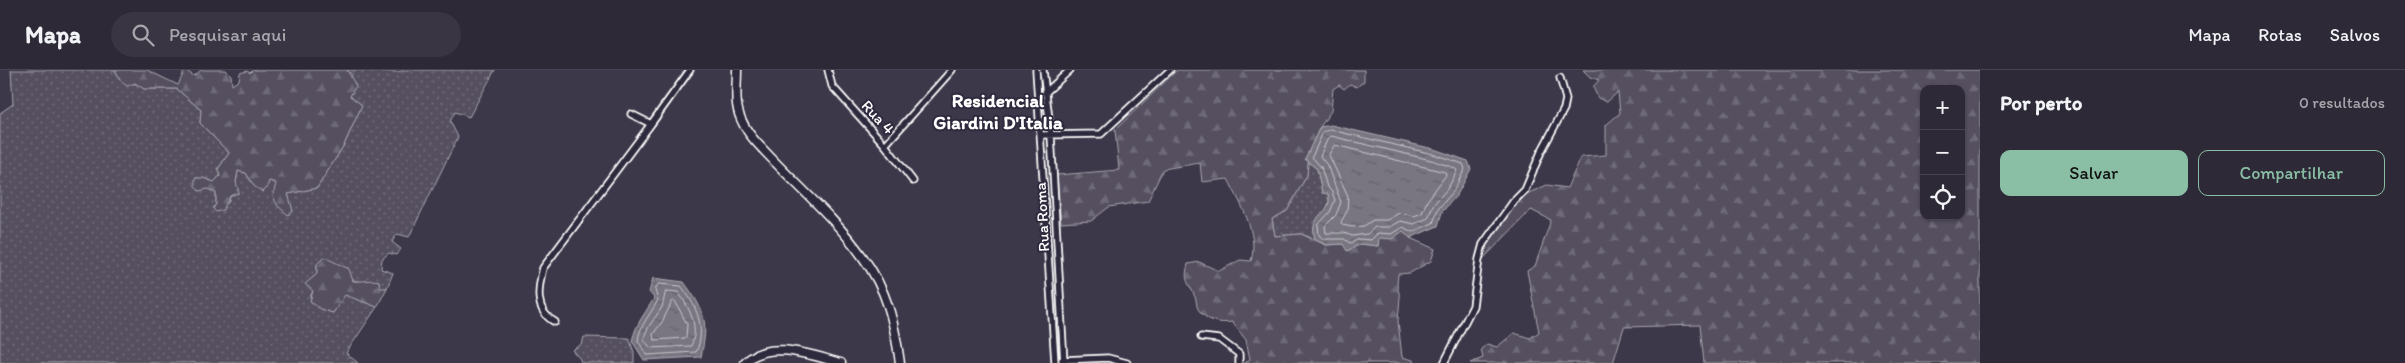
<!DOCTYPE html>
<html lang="pt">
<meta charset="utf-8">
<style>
body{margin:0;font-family:Itim,sans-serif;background:#393542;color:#f1f3f6}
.controls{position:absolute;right:15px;top:15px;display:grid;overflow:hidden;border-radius:10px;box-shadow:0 1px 4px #0004}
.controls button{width:45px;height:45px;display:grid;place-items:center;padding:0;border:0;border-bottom:1px solid #484552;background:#2d2937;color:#f1f3f6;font:25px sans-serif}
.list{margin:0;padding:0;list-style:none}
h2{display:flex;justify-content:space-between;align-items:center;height:65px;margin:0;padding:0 20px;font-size:21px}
h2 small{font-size:16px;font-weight:400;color:#a7a6ad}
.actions{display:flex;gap:10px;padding:15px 20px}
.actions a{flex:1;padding:11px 0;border:1px solid #8abfa5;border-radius:10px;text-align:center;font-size:18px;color:#8abfa5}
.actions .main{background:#8abfa5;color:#111}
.icon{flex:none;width:28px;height:28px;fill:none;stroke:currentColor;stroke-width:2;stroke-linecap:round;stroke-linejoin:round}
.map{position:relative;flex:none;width:1980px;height:293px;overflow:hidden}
header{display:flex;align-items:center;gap:30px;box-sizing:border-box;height:70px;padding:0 25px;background:#2d2937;border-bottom:1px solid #484552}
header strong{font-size:24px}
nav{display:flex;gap:28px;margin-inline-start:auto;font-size:18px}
.search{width:350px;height:45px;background:#393542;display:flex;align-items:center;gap:12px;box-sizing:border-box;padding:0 18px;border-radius:28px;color:#a7a6ad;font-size:19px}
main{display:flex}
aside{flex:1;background:#2d2937}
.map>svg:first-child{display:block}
.green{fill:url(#green-dots);stroke:#aaa8b0}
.forest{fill:url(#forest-firs);stroke:#aaa8b0;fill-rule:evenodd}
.water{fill:url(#water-ripples);stroke:#afadb4}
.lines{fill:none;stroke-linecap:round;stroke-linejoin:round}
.shore{stroke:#c9c8cd;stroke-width:1}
.minor-casing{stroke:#fff;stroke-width:9}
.tertiary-casing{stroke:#fff;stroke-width:11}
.minor{stroke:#2f2a3d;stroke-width:5.5}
.tertiary{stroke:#2f2a3d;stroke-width:8}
.labels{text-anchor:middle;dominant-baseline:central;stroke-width:4;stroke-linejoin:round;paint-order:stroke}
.street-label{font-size:16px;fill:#fff;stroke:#2f2a3d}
.quarter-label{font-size:19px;font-weight:bold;fill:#fff;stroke:#2f2a3d}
</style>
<header>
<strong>Mapa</strong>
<div class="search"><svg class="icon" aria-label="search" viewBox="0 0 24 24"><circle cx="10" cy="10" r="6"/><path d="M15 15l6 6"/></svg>Pesquisar aqui</div>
<nav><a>Mapa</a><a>Rotas</a><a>Salvos</a></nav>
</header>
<main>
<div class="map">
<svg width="1980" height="293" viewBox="0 0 1980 293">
<defs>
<pattern id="green-dots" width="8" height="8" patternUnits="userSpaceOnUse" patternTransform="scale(1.25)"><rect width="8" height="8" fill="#555060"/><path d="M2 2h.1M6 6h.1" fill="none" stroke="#6e6a78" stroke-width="1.8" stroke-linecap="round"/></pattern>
<pattern id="forest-firs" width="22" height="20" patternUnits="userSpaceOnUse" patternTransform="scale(1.25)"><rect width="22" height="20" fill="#555060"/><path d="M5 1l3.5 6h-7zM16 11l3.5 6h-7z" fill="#6e6a78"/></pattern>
<pattern id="water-ripples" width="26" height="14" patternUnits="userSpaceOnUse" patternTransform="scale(1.25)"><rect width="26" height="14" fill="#797682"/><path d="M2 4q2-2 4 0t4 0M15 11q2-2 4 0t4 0" fill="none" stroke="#626167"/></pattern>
</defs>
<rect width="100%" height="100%" fill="#3c3749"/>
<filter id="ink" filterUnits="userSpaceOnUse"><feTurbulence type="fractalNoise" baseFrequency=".02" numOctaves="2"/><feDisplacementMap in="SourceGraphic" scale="10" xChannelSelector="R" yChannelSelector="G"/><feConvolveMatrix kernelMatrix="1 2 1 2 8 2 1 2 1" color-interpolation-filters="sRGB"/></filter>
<g filter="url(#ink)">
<!-- green -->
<path class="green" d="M11,0h104l6,11 18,4 5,4h33l24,21 -1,13 29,30 -11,16 2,7 -6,6 -11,-4 5,11 8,4v11l-3,4 15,-5 8,-21 2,-11 8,2 8,13 15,-5 7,2 17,28 -5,-17 29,-6 27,-43 18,-40 -12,-9 2,-21 -5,-5 50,2 9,-2h89l-26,47 -14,-5 -5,9 8,16 -49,100 -12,-3 -5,8 9,7 -5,6 -7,-2 -7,6 -1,10 12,4 -6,15 -7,1 -1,-8c-7,-1 -10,2 -16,1 -16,-2 -32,-11 -46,-18v10l-11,10 7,7 -3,6 10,12 13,4 12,-19 32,13 -31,46 12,10h-358v-250l13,-9z
M1308,92l9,7 5,23 6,2c6,20 -20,21 -13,45l-14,-5 -26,2 -3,-17 15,-8 20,-36z
M584,267l45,1 5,14v11h-53l-1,-4 -8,-9 10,-6z"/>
<!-- forest -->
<path class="forest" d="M115,0h32l31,15 7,-15 9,6 7,-6h25l5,5 1,10 7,-5 1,-7 7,-2 3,2 3,-3h94l9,16 -6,10 12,9 -18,40 -27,43 -29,6 5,17 -5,4 -11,-10 -4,-9 3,-13 -7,-2 -2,7 -4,4 -9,-6 -8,-13 -8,-2 -2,11 3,11 -9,3 -7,14 -7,2 -3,-3 3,-5v-11l-8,-4 -9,2 -4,-5v-8h8l11,4 6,-6 -2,-7 11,-16 -29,-30 1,-13 -24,-21h-33l-9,-6 -8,3 -6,-5z
M1177,0h187v11l-7,6 -7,-3 -6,5 -5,-4 -6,4 -2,22 -11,16 -15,32 3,3 -1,13 -20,36 -15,8 3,17 26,-2 25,11 18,-1 4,7 12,-7 18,2v-8l25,-7 7,7 25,11 -4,12 -21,12 -12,1 -1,11 3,12 -2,24 4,36 11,3 1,3h-169l5,-4 -4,-19 -14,-18c-13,2 -26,-1 -34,-13 -2,-4 -1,-8 -3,-12 -6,-15 -12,-15 -7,-33l11,-2 20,9 21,-11 11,1c8,-28 -11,-58 -23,-82l-26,3 -2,-19 -37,6 -15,32 -39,6 -18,14 -30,2 -4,-48 62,-5 -4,-40z
M1583,0h397v293h-276l-4,-38 -76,2 -11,36h-143l13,-5 -2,-9 6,-5 10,3 17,-14 16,5 9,-6 -12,-61 8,-5 16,-46 -20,-10 -50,51 3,-15 30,-43 10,-8 23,-10 20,3 14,-31 25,-2v-30l14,-12 -2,-21 -11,10 -9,-4 -5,-11 6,-7 -9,-3zM1924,19h37v127h-37z
M324,187l25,12 4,12c10,1 17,-2 26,0l1,7h7l-10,19 -32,-12 -12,18 -13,-4 -10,-8 3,-10 -8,-7 12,-10v-10z"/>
<!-- water -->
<path class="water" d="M1331,55l103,24 34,12 3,8 -14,26 -15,17 -4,14 -28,12 -7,-7 -11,8 -13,-1 -1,8 -18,-2 -13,7 -4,-7 -17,1 -11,-6c-8,-27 20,-24 13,-45l-6,-1 -5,-24 -12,-10 15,-32z
M653,208l31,4c21,29 25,39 17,75l-57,3 -12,-19c4,-18 13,-27 22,-43l-5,-6z"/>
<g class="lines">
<!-- shore -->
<path class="shore" d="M1331,60l102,24 30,10 2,5 -12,23 -15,17 -5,14 -21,9 -9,-5 -12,7 -13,-1 -7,7 -11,-1 -10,4 -6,-4h-21l-4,-4 -1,-10 12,-13 5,-12 -3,-8 -5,-5 -6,-20 -9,-10 11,-25z
M1331,66l100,24 24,8 2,3 -9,17 -15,17 -5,13 -14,6 -14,-3 -11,6h-14l-8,7 -15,2 -8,-3h-18l-1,-7 11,-11 5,-13 -14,-37 -7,-9 8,-18z
M1335,75l110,27 1,3 -19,26 -5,12 -8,3 -15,-3 -12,7h-14l-9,6 -12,1 -10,-2 -1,-3 6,-11 1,-15 -19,-41z
M659,214l22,2c15,18 26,43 15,66l-49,3 -9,-14c1,-15 13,-27 20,-41l-3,-10z
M666,221l12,1c11,15 22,35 13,54l-40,2 -7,-8c1,-12 12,-22 18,-33 2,-6 2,-11 4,-16z
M675,231l12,23 -1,14 -32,2 -1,-6 9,-12 10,-20z"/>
<defs>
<path id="minor" d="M828,0l4,16 53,59 28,36
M1036,0l19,293
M1043,0l8,65 13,228
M1045,23l25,-23
M631,44l20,10 39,-54
M1042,65l59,-1 69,-64
M885,75l67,-75
M555,252c-21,-11 -17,-34 -12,-54l108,-144
M1201,267l18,2 20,15v9
M1062,290l46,-2 19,5
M1444,293l29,-57 6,-47 4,-15 30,-42 12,-12 16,-38 23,-43 2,-10 -6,-21"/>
<path id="tertiary" d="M737,0c0,16 -3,34 4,49 7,17 21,29 33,42 30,31 63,60 88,95 26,35 32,66 38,107
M745,293c23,-25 68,-7 96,0"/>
</defs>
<!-- minor casing -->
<use href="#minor" class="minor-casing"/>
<!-- tertiary casing -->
<use href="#tertiary" class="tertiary-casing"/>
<!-- minor -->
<use href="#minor" class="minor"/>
<!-- tertiary -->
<use href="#tertiary" class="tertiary"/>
</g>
</g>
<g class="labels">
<!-- street labels -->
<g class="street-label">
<text transform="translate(878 47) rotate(47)">Rua 4</text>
<text transform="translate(1042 147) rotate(-93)">Rua Roma</text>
</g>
<!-- quarter labels -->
<g class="quarter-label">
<text x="998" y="30">Residencial<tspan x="998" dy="22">Giardini D'Italia</tspan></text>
</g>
</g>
</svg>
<div class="controls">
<button>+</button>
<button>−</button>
<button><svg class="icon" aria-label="locate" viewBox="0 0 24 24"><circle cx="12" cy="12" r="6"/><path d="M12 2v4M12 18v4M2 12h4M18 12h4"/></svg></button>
</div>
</div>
<aside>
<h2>Por perto<small>0 resultados</small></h2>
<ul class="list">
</ul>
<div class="actions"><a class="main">Salvar</a><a>Compartilhar</a></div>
</aside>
</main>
